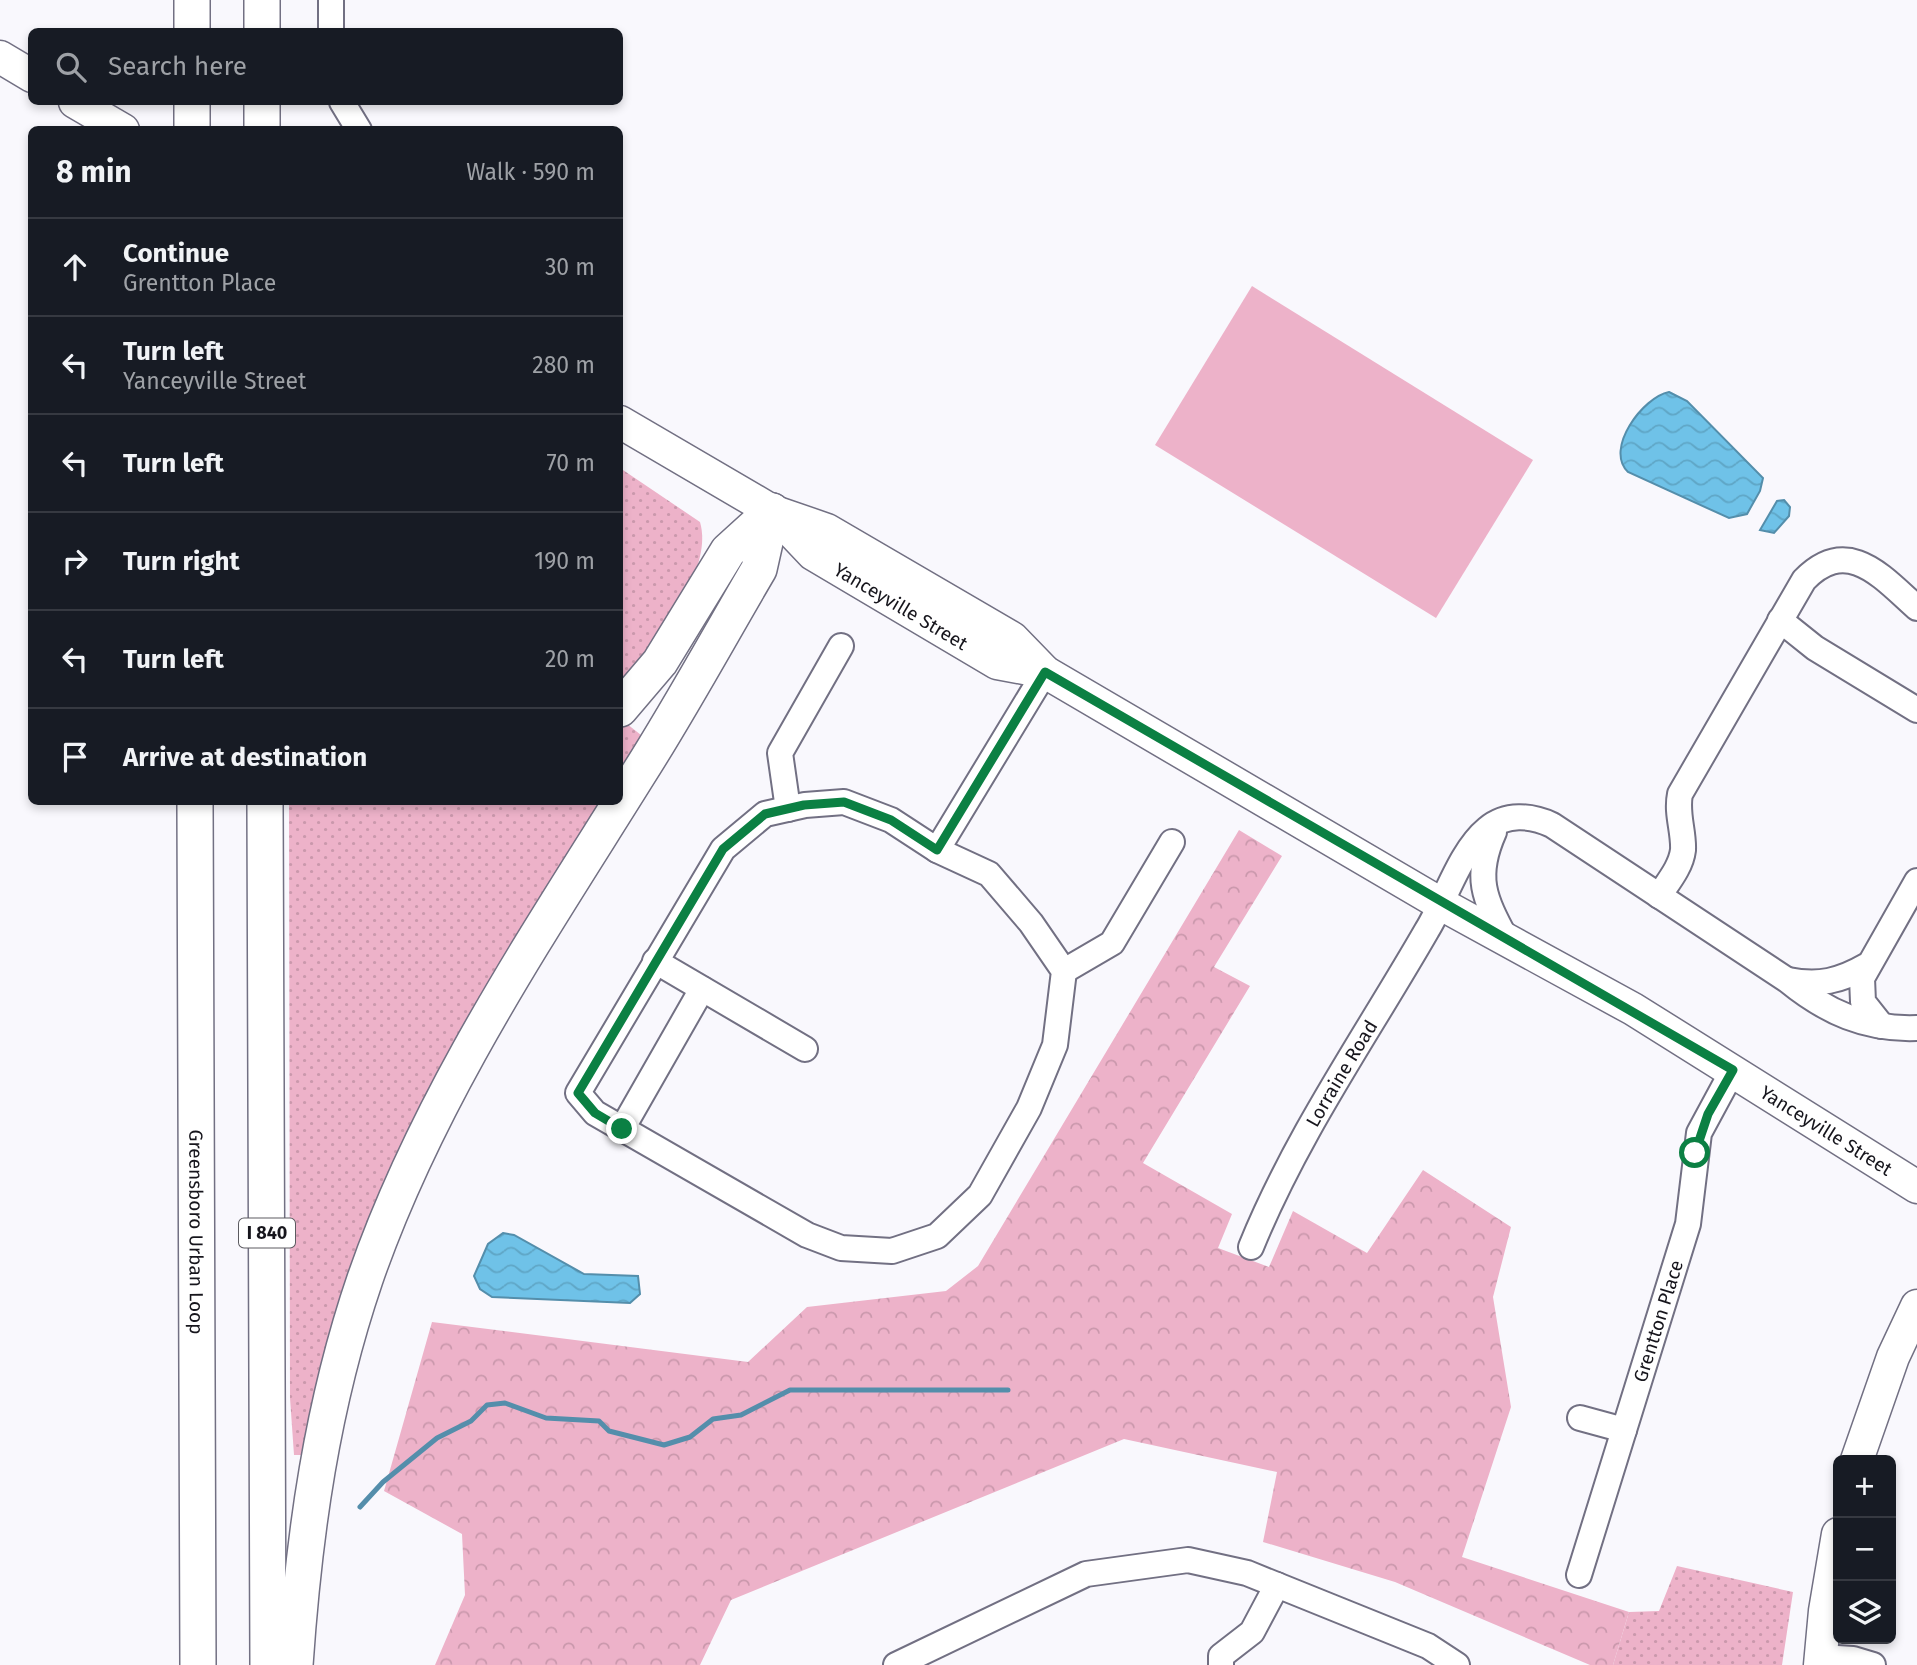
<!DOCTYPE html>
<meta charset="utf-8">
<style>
body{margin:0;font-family:"Fira Sans",sans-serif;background:#20242c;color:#f1f3f6}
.controls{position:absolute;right:21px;bottom:21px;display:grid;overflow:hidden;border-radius:10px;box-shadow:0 4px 10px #0003}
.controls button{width:63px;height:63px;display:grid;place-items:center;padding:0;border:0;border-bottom:2px solid #363941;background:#171b24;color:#f1f3f6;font:35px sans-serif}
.stop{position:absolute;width:21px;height:21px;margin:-16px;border:5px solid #0b8043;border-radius:50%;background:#fff}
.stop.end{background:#0b8043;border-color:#fff;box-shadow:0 2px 7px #0008}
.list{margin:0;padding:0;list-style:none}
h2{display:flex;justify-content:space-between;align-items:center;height:91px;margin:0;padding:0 28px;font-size:30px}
h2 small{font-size:23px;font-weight:400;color:#9ea1a6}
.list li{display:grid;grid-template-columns:46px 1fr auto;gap:21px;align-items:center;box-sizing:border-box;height:98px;padding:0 28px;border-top:2px solid #363941}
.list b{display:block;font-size:26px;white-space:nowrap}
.list p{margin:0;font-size:23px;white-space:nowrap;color:#9ea1a6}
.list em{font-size:23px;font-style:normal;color:#9ea1a6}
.icon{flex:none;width:38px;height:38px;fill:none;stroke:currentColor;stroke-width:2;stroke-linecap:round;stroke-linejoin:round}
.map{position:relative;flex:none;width:1917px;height:1665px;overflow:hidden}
.search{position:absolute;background:#171b24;box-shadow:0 4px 10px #0003;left:28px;top:28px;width:595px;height:77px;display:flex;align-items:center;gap:18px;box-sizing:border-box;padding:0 24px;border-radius:10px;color:#9ea1a6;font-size:26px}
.panel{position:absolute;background:#171b24;box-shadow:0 4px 10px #0003;left:28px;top:126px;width:595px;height:679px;border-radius:10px}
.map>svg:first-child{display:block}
.grass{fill:url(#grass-dots)}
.forest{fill:url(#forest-crowns)}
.pitch{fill:#edb2c9}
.water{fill:url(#water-waves);stroke:#548eab;stroke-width:2}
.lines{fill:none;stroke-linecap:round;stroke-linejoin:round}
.stream{stroke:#548eab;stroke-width:5}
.minor-casing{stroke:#727083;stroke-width:28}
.major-casing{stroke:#727083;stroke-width:35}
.highway-casing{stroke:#727083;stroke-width:38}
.minor{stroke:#fff;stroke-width:24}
.major{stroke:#fff;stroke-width:32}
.highway{stroke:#fff;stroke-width:35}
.route{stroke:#0b8043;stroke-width:9}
.labels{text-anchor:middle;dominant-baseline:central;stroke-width:7;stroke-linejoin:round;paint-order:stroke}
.shield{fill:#fff;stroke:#5c5b60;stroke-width:2}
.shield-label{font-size:18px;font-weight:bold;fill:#16151c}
.street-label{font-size:19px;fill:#16151c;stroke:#fff}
</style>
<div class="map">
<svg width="1917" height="1665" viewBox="0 0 1917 1665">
<defs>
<pattern id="grass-dots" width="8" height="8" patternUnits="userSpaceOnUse" patternTransform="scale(1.75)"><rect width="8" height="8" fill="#edb2c9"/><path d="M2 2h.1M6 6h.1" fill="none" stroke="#ca98ac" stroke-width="1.8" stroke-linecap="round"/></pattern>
<pattern id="forest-crowns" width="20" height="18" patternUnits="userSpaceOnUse" patternTransform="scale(1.75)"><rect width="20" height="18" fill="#edb2c9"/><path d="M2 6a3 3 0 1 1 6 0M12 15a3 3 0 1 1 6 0" fill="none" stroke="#ca98ac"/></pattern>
<pattern id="water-waves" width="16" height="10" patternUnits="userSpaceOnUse" patternTransform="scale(1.75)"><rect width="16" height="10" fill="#6fc2e8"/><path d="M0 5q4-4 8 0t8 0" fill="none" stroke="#5fa6c6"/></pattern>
</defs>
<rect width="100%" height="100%" fill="#f9f8fd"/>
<!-- grass -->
<path class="grass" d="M620,468l80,54c15,52 -50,125 -80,164z
M622,720l19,15 -21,35v-48z
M289,802h312l-138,232 -155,421h-14l-4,-57z
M1677,1566l116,26 -11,73h-169l16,-53 30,-1z"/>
<!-- forest -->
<path class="forest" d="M1239,830l43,26 -68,111 36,19 -107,177 89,51 -14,34 51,19 24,-56 74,42 56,-83 88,57 -18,70 18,110 -49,150 167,55 -16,53h-23l-195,-83 -132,-40 14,-70 -153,-33 -393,161 -31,65h-265l30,-70 -3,-61 -78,-43 48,-169 316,40 59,-55 139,-16 32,-25z"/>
<!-- pitch -->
<path class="pitch" d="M1252,286l281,174 -97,158 -281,-173z"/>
<!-- water -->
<path class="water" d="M1669,392l18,9 76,77 -3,13 -13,23 -18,4 -101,-46c-24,-23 15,-75 41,-80z
M1784,500l6,7 -1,9 -15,17 -14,-3 17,-29z
M503,1233l11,2 70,39 54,2 2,18 -10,9 -138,-6 -12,-8 -6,-13 14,-32z"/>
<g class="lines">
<!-- stream -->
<path class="stream" d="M360,1507l23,-25 54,-44 34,-17 16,-16 18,-2 41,15 53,3 10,10 55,14 26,-8 23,-18 28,-4 49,-25h218"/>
<defs>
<g id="minor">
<path d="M331,0v32"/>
<path d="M342,102l17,28"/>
<path d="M1780,620l35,28 102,62"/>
<path d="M844,802l47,18 46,30 52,24 42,49 33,48 -9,74 -26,63 -49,87 -43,41 -45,15 -51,-3 -34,-13 -212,-122 -17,-20 145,-244 42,-35 40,-9z"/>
<path d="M788,809l-8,-56 61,-107"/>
<path d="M1494,832c-20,45 -10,66 12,107"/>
<path d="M937,850l108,-178"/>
<path d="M1659,896c9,-14 22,-29 24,-46 1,-19 -7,-36 -3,-56l124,-214c44,-45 78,-3 113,28"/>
<path d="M655,961l150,88"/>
<path d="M1064,971l48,-28 60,-101"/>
<path d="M1788,980c31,6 52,1 78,-14"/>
<path d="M1882,1026l-19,-24 -1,-24 55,-97"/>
<path d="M622,1129l80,-140"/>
<path id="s1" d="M1251,1247c46,-113 115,-211 176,-317 18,-29 33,-79 60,-101 19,-16 44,-14 65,-4l235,155c39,32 79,50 130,48"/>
<path d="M1580,1418l44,12"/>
<path id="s2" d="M1579,1575l109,-351 11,-91 34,-63"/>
<path d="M1821,1657l32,2 20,6"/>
<path d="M896,1665l190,-91 102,-14 59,13 181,73 29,19"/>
<path d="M1221,1665v-9l31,-24 25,-47"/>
</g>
<g id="major">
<path d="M0,57l32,19"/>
<path d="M75,102l48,28"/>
<path id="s3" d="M620,422l152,89 55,19 185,108 33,34 396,232 192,105 284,178"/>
<path id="s4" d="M776,515l37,39 184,109 48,9"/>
<path d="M1857,1460l36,-103 24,-51"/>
<path d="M1820,1665l5,-54 13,-77"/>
</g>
<g id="highway">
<path d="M192,0v32"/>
<path d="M262,0v32"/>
<path d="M192,102v28"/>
<path d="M262,102v28"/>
<path d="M620,709l40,-47 68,-111 44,-40"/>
<path id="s5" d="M195,802l3,863"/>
<path d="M265,802l3,863"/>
<path d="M295,1665c9,-132 27,-260 70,-386 63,-182 173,-344 274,-506 42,-66 80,-136 120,-204l13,-58"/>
</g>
</defs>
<!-- minor casing -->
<use href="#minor" class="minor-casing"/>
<!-- major casing -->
<use href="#major" class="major-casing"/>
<!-- highway casing -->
<use href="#highway" class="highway-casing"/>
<!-- minor -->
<use href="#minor" class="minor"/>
<!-- major -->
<use href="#major" class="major"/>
<!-- highway -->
<use href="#highway" class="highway"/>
</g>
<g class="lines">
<!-- route -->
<path class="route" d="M622,1129l-27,-16 -17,-20 145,-244 42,-35 39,-9 40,-3 47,18 46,30 108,-178 688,398 -25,44 -13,39"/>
</g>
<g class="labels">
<!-- shield labels -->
<rect class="shield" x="239" y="1218.5" width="56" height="29" rx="5"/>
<g class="shield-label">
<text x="267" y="1233">I 840</text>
</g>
<!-- street labels -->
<g class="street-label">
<text stroke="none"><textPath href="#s4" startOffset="156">Yanceyville Street</textPath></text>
<text stroke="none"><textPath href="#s1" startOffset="196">Lorraine Road</textPath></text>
<text stroke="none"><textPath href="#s3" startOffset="1402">Yanceyville Street</textPath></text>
<text stroke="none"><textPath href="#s5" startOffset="430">Greensboro Urban Loop</textPath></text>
<text stroke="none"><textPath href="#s2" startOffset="266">Grentton Place</textPath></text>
</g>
</g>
</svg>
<div class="controls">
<button>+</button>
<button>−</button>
<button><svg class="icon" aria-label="layers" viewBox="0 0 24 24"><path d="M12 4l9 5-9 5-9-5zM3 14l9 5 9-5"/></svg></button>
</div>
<div class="stop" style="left:1695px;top:1153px"></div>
<div class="stop end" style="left:622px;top:1129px"></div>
<div class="search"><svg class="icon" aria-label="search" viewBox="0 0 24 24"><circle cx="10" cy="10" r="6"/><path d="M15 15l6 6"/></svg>Search here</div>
<section class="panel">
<h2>8 min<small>Walk · 590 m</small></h2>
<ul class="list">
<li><svg class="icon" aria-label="ahead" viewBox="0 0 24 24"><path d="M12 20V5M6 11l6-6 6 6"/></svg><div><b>Continue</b><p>Grentton Place</p></div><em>30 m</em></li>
<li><svg class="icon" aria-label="left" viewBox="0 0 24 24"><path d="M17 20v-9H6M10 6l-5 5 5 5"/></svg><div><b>Turn left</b><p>Yanceyville Street</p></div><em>280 m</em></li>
<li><svg class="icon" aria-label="left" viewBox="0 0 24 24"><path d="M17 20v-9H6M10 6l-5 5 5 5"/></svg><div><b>Turn left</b></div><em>70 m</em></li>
<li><svg class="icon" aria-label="right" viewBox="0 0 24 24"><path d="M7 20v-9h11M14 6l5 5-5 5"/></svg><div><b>Turn right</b></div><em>190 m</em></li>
<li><svg class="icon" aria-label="left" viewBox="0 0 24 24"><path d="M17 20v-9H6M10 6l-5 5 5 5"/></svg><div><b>Turn left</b></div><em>20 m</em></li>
<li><svg class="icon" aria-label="arrive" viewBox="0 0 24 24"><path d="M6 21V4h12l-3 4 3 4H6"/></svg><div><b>Arrive at destination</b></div></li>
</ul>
</section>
</div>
